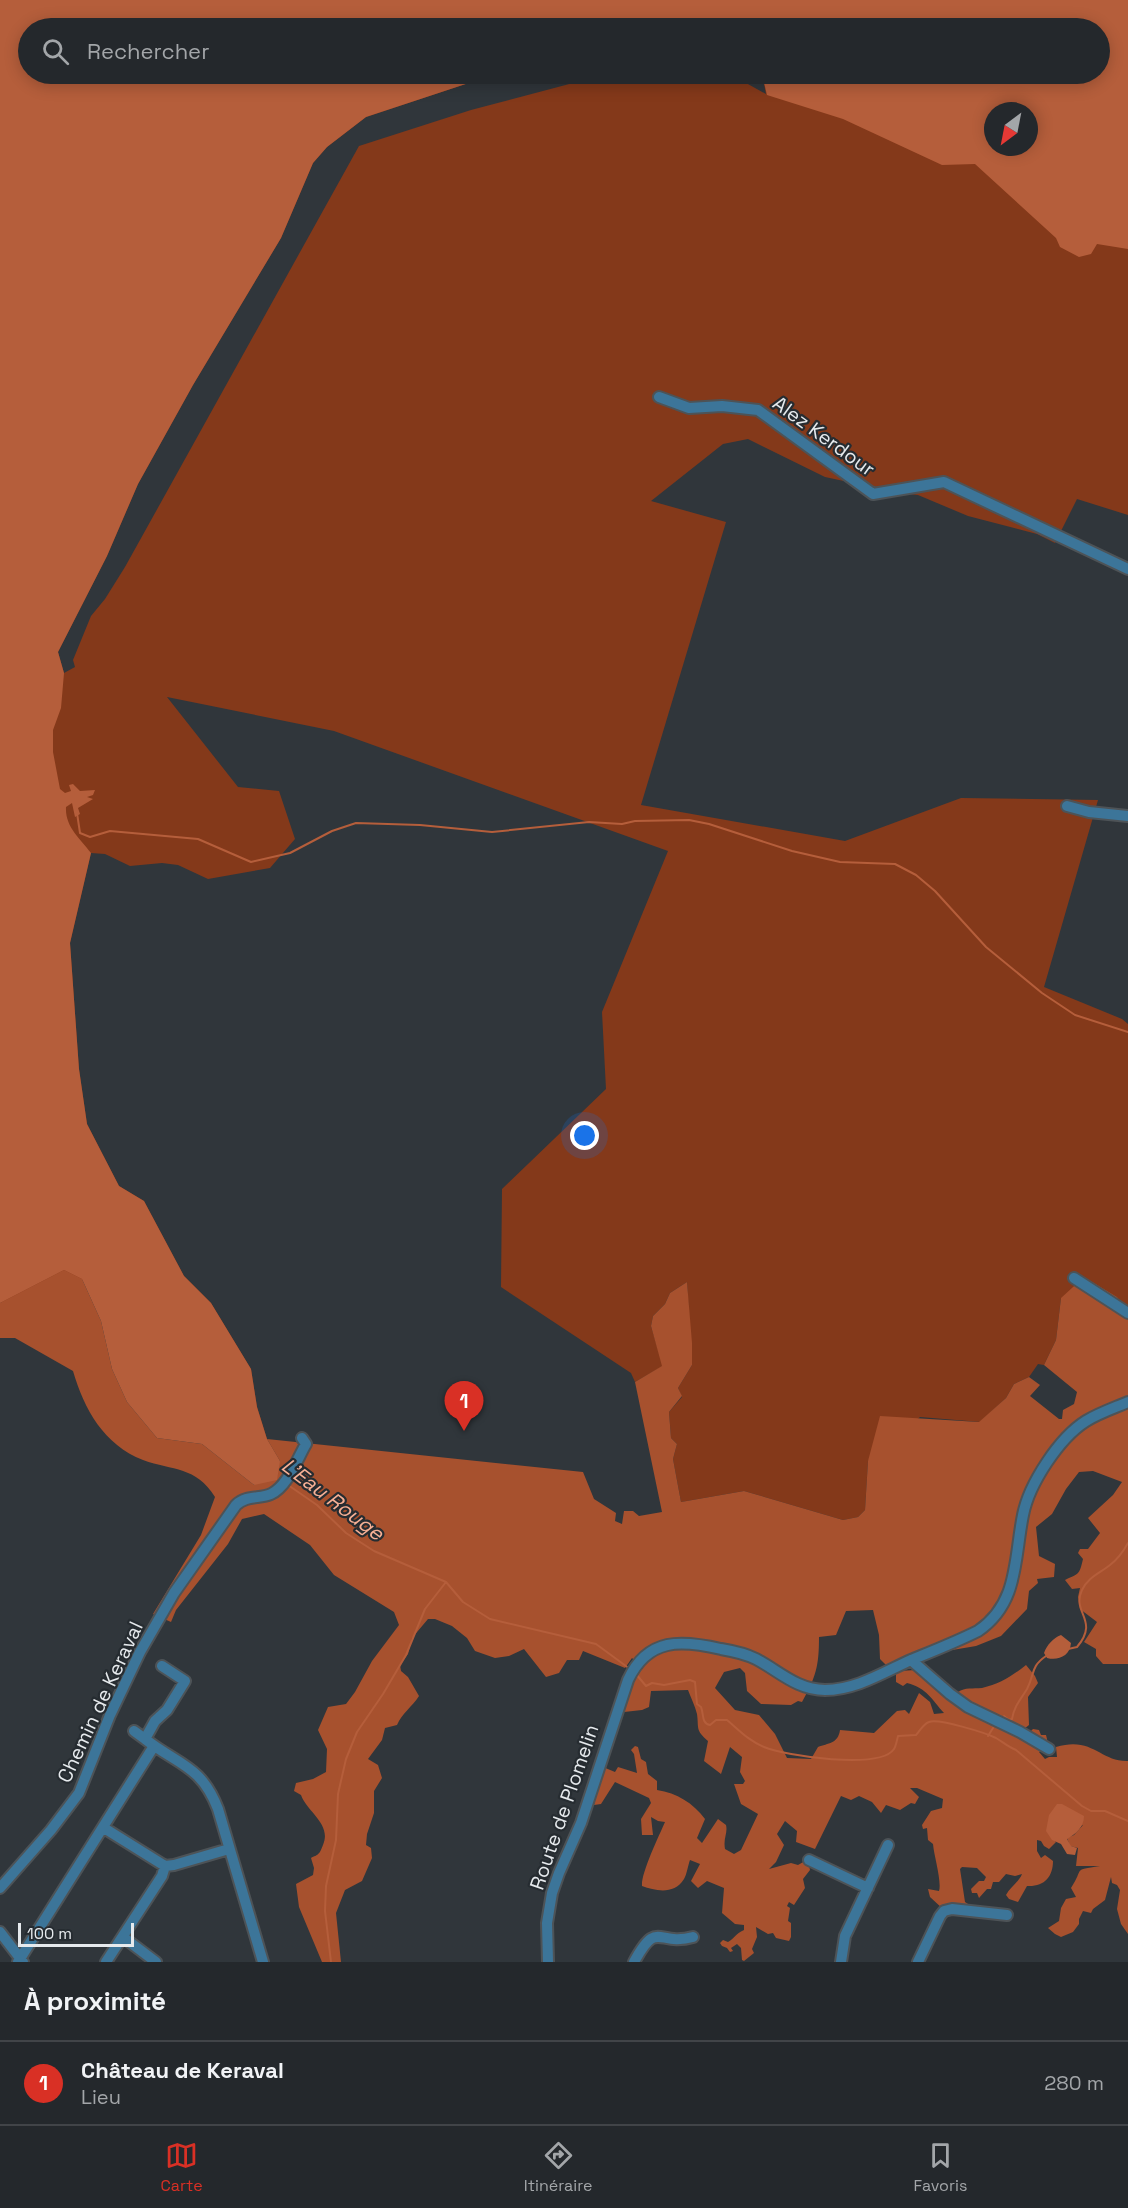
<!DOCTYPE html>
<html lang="fr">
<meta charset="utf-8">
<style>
body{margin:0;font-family:"Space Grotesk",sans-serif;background:#303438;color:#f1f3f6}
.compass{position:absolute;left:984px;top:102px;width:54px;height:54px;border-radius:50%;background:#24282c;box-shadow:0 3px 15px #0003;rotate:212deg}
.scale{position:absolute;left:18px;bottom:15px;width:116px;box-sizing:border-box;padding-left:6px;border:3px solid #e6eaed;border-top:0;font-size:16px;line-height:21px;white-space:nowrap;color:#e6eaed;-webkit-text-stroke:4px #262c31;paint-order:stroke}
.you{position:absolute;left:585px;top:1136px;width:21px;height:21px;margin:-15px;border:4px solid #fff;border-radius:50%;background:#1a73e8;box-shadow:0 0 0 9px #1a73e833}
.badge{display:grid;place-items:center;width:39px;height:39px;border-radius:50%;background:#d93025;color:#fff;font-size:20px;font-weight:700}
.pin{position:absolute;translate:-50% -50px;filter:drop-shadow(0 2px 3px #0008)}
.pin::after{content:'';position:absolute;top:32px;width:21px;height:18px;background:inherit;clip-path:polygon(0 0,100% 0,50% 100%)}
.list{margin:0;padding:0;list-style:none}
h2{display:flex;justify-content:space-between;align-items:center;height:78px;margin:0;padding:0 24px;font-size:26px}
h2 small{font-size:20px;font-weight:400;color:#a3a6a9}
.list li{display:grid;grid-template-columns:39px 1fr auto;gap:18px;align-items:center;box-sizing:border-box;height:84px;padding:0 24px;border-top:2px solid #414448}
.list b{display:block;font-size:22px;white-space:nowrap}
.list p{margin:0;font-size:20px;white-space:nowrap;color:#a3a6a9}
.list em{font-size:20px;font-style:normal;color:#a3a6a9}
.icon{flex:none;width:33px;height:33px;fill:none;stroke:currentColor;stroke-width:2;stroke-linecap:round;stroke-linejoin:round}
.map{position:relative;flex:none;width:1128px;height:1962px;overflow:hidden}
.search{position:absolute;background:#24282c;box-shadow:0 3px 15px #0003;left:18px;right:18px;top:18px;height:66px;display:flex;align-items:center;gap:15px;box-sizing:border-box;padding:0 21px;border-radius:33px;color:#a3a6a9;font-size:22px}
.sheet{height:162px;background:#24282c}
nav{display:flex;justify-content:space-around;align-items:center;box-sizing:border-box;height:84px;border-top:2px solid #414448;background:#24282c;font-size:16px;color:#a3a6a9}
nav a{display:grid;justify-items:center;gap:3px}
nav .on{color:#d93025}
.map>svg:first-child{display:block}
.green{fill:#84391a;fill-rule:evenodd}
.forest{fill:#a7512e}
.water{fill:#b55e3b;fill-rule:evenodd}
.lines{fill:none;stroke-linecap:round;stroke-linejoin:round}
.stream{stroke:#b55e3b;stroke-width:2}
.minor-casing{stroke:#4d5357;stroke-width:14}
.minor{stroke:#3c7599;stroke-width:10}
.labels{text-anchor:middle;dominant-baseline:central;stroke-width:4.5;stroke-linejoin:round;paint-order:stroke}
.street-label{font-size:20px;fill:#e6eaed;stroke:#262c31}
.water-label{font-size:21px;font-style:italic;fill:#f7b095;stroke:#262c31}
</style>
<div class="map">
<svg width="1128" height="1962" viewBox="0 0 1128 1962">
<rect width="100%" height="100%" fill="#30363b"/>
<!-- green -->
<path class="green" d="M0,0h1128v515l-51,-16 -22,44 -18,-9 -69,-18 -50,-21 -18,-2 -75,-16 -77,-38 -25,5 -72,57 75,21 -85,283 204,36 116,-43 137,2 -54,187 78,32 6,5v288l-67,-14 -5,42 -12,25 -6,-1 -9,13 -15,7 -8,14 -26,24 -60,-5 -52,44 -3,49 -7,7 -15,3 -99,-29 -63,11 -8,-43 4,-15 -6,-6 -2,-26 13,-15 -4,-9 14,-23 -5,-83 -17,11 -5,11 -12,12 -2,10 12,40 -28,16 -4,-9 -130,-86 1,-98 104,-100 -4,-77 66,-161 -334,-120 -167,-34 71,90 41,4 16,48 -25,29 -62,11 -30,-14 -16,-2 -32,3 -25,-12 -14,-1 -21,90 9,126 8,55 32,62 25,15 40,75 27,27 40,66 6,38 10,32 13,22 -199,-182 -81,24zM28,28h1072v46h-338l4,20 -36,-20h-123l-136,36 -112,36 -234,421 -20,32 -14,17 -18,44 2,7 -11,6 -6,-21 49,-96 31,-72 55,-99 88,-147 32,-75 14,-16 39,-30 130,-43h-468zM993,111h36v36h-36z"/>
<!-- forest -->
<path class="forest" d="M64,1270l18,9 19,42 11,48 15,33 30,36 45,6 52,41 26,-24 -13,-22 316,33 11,27 22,14 -1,8 7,3 2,-13h9l6,5 23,-4 -27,-130 27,-16 -11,-40 2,-10 12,-12 5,-11 17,-11 5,61v22l-14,23 4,8 -13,16 2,26 6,6 -4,15 8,43 63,-11 99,29 15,-3 7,-7 3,-49 12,-45 99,6 27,-24 8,-14 15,-7 11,8 -10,11 29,23h3l1,-9 11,-6 3,-12 -33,-27 12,-25 5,-42 23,-21 33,20 11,15v352h-25l-7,-8v-7l-12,-7 13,-20 -17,-13 -2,-12 2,-9 -8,1 -7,-9c14,-7 14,-4 18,-21l-5,-6 2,-4h8l12,-16 -12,-15 25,-23 9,-13 -29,-11 -14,1 -13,17 -14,25 -16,13 3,29 16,8 -1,13 -17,2 1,4 -9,8 -2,18 -26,27 -25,10 -71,12 -18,8 -7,-7 -1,-24 -6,-25 -27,1 -10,24 -17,2c0,29 -3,40 -17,65l-4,-1 -7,4 -30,-1 -14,-13 -2,-18 -5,-5 -16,4 -9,16 20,22 24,5 16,19 12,24 24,1 7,-12c10,-4 20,-3 22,-17l34,3 23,-22 8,-1 4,4 10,-21 11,9 4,12 10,-1c-12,-13 -17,-25 -37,-30l-4,3 -7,-4v-8l3,-3 17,-1 42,28v-6c7,-5 15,-3 24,-4 18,-4 30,-12 44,-23l9,11 3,7 -10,14 1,28 -5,4 3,6 6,-6 6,1 2,5h5l3,12 -10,5 6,7 4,-2h8l-1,-10c37,-11 44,15 72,14v173l-7,-10 -4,-15 3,-19 -3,-5 -5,-2 -1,-6 -6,23 -12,9 -2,4 -8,-2 -4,8v5l-6,8 -12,5 -6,-3 -7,-6 11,-7 2,-13 5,-9 10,-2 -5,-9c14,-21 0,-17 29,-22h-24l2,-18 -8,-2 -3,-8 7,-3 9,-10 -30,14 3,3 -7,7 -5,-3 -3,-5 -4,-1v11l4,7 4,-3 8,6c0,16 -9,26 -26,25l-9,16 -9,-3 -3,-4c4,-8 13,-13 16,-21l-7,2 -9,-2 -7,8h-6l-2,7h-4l-8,9 -2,-5h-5l-1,-4 8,-8h5l2,-4 -9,-9 -15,-1 -2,2 5,33 6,4 -28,3 -13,-12 -2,-8 11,2c3,-9 -5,-35 -6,-47l-5,-4 -1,-12 -4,1 -1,-4 9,-14 11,-3 1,-9 -26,-11h-7l9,9 -4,7 -4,-1 -11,7 -14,-5 -5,8 -9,-11 -13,-6 -8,4 -10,-4 -26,53 -19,-7 1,-11 -12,-10 -8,13 7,11 -8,17 -7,7 22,-6 7,2 7,-4h3l2,9 -7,9 2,9 -11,17 -5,-3 -2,4 3,2 -2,13 3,2v14l-2,4 -13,-3 -3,-5 -5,1 -12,-7 1,10 -5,12 2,4 -10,8 -2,-1 -1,-12 -4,-4 -6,4 2,3 -3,1 -3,-4 -5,-2 -2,-3 3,-3 5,2c7,-4 7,-8 16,-12v-5l-9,-1 -13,-11 2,-25 -17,-7 -9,7 -7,-7 9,-17 -10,-4c-2,5 -3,14 -6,19 -10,16 -28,12 -42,7 -1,-13 17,-50 23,-64l-7,-1 -7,-4 2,18h-11l-1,-16 10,-16 -2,-5 -34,-16 -14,22 -7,1 9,-38 12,5 3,-5 19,6 -3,-19 -3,-4 4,-4 3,1 3,12 5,3 2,12 9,7v9c20,3 36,13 48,29l-8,19 5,5 16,-24 8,6c2,8 -3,13 -1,24l9,5 7,-4 17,-36 -17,-10 -7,-20h9l2,-3 -5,-9 2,-15 -12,-10 -9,27 -17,-13 4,-20c-13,-11 -9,-13 -11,-27 -2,-8 -6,-16 -9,-24l-37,1 -2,16 -7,3 -18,2c-1,-16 8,-34 19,-44l-11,-10 -7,10 -42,-17 -4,9h-12l-8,13 -13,4 -22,-28 -15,7 -14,2 -20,-7 -8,-13 -15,-12 -17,-7h-7l-16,19 -4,16 -8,11 1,6 7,6 11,19c-7,11 -17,17 -22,29l-12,3 -3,12 -14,19 10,6 4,13 -8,13v22l-7,21 -1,11 5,3 1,10 -10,23 -17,9 -9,23 5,49h-19l-23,-55 -3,-23 17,-9 1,-7 -3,-10c3,-2 6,-2 8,-5 1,0 4,-8 4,-8 9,-21 -16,-33 -22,-50l-7,-4 2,-8 17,-4 13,-7 1,-23 -9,-19 10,-23 18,-3 9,-12 17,-31 27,-36 -5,-13 -60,-37 -24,-30 -46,-31 -22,5 -14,25 -52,66 -5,12 -18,-8 48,-79 14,-38c-19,-31 -42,-26 -72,-37 -39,-15 -59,-51 -70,-89l-58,-33h-15v-35z"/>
<!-- water -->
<path class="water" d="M0,0h1128v249l-31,-5 -6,10 -12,3 -19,-10 -4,-9 -81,-74 -33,1 -99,-46 -76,-24 -5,-21h338v-46h-1072v46h468l-130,43 -39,30 -14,16 -32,75 -88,147 -55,99 -31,72 -49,96 6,21 -3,35 -8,22v22l7,37 5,4 6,-2 -2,-6 4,-1 7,7 15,-1 -2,5 -6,2 6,2 -15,9 2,6 -5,3 -3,-14 -6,4c-1,20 14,31 25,46l-21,90 9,126 8,55 32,62 25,15 40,75 27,27 40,66 6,38 10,32 13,22 -3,19 -23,5 -52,-41 -45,-6 -30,-36 -15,-33 -11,-48 -19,-42 -18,-9 -64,33zM993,111h36v36h-36z
M1061,1635l10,8c-1,13 -13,18 -24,15l-3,-5c3,-8 9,-15 17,-18z
M1057,1804h5l22,12c0,11 -8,18 -17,23l4,7 6,2 -2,7 -8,-1 -6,-10 -9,-4 -6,-9 3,-16z"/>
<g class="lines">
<!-- stream -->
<path class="stream" d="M77,813l3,20 10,4 20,-6 88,8 53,23 39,-9 42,-22 24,-8 64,2 72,7 97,-10 33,2 13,-3 54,-1 20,4 83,27 48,11 55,2 21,11 19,16 51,56 56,46 33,22 53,17
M288,1485l29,20 29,28 28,18 72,31 17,20 27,17 106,25 34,25
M1068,1649l9,-2c23,-27 -6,-34 5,-57 5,-12 18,-17 28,-25 8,-6 13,-13 18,-22
M636,1674l10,12 6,-3 12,2 26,-5 5,2 2,22 4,3c3,7 0,16 9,18l6,-5h11c12,10 22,21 37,27 21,9 116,23 130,2 2,-3 3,-9 4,-13l18,-1c4,-4 7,-11 13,-13 9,-4 57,11 67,16 7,4 12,9 20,12l66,56 9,5h14l23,10
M1004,1716l5,4 3,-1c2,-13 9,-20 15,-30 8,-15 3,-22 19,-33
M988,1736l5,-8
M331,1962l-6,-51 1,-25 10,-46 2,-46 8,-35 11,-27 26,-38 23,-39 19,-46 21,-27"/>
<defs>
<path id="minor" d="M659,397l30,11 33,-2 36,4 115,84 71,-12 184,87
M1067,806l22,6 39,4
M1074,1278l54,35
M911,1660l39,34 18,13 52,25 29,17
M162,1666l23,15 -18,29 -12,11 -10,18c33,26 56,26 73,70l45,153
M134,1731l11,8
M104,1828l61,38 9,-1 55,-16
M809,1860l59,28
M0,1888l51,-58 28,-37 31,-78 30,-63 34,-59 62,-88c10,-10 24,-6 35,-11 17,-8 26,-35 35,-50l-4,-6
M0,1932l23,30
M123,1937l33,25
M18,1962l136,-216
M106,1962l56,-86 3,-10
M548,1962l-1,-39 5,-30 7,-20 22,-50 47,-143c20,-43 54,-40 93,-31 12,2 23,4 35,10 23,12 41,31 69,31 31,0 59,-18 86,-30 22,-9 45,-18 67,-29 41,-28 36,-72 45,-116 6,-31 36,-77 63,-94 13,-8 28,-13 42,-19
M634,1962c24,-44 23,-15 59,-25
M841,1962l4,-26 43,-91
M918,1962l22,-46 4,-5 8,-2 55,6"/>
</defs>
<!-- minor casing -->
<use href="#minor" class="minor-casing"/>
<!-- minor -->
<use href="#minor" class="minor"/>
</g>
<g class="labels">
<!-- street labels -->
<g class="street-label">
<text transform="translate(824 436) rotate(36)">Alez Kerdour</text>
<text transform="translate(100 1702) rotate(-65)">Chemin de Keraval</text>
<text transform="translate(564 1807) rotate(-71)">Route de Plomelin</text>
</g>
<!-- water labels -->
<g class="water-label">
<text transform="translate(333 1499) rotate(37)">L'Eau Rouge</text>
</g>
</g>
</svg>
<svg class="compass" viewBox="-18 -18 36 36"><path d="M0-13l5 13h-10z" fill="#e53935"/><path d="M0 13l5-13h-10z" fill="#a3a6a9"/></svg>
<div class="scale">100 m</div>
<div class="you"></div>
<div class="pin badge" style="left:464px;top:1431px">1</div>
<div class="search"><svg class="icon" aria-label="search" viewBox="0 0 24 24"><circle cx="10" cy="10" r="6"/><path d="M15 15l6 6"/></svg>Rechercher</div>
</div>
<section class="sheet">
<h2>À proximité<small></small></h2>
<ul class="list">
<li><span class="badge">1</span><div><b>Château de Keraval</b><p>Lieu</p></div><em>280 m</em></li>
</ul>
</section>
<nav>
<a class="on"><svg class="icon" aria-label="map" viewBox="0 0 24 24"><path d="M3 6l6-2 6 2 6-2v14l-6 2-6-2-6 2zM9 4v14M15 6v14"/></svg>Carte</a>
<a><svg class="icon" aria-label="directions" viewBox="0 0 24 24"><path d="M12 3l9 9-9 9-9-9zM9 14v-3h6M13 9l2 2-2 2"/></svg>Itinéraire</a>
<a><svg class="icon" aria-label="saved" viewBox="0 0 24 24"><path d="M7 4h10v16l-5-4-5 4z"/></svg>Favoris</a>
</nav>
